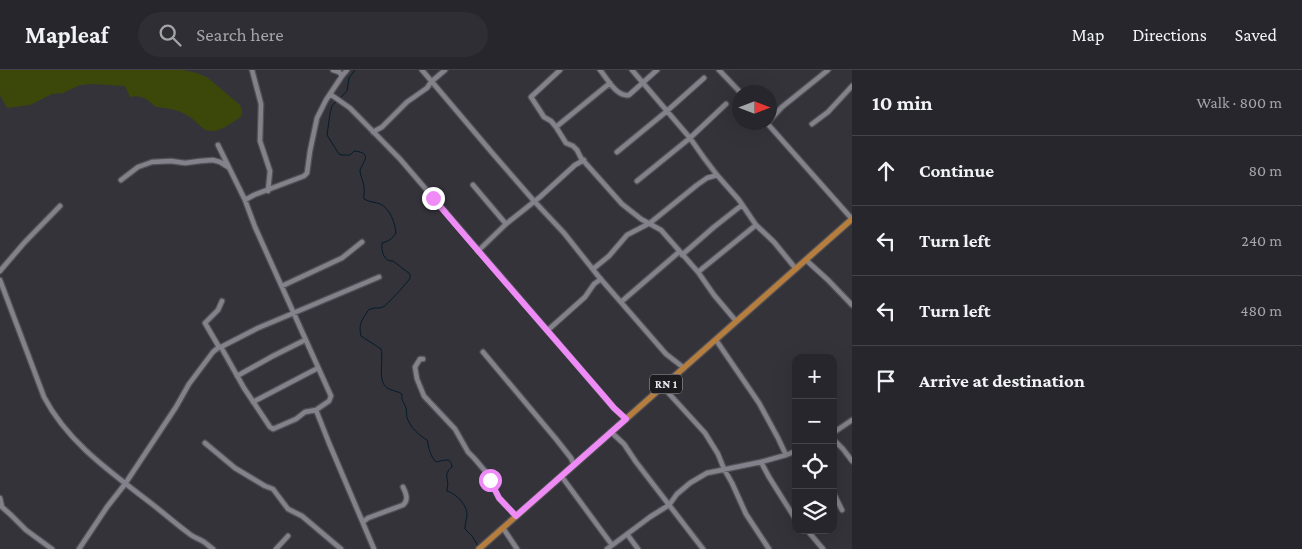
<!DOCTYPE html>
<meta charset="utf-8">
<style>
body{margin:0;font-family:"Crimson Pro",serif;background:#2f2e34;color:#f1f3f6}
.controls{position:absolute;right:15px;bottom:15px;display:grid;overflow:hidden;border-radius:10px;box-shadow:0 5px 20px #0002}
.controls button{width:45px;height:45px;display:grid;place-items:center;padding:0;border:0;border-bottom:1px solid #434348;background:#27262c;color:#f1f3f6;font:25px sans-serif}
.compass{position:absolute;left:732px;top:15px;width:45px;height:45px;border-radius:50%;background:#27262c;box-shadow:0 5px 20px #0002;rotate:90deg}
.stop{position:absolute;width:15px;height:15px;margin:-11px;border:4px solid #ef8bf7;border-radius:50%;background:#fff}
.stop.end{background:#ef8bf7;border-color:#fff;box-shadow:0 1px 5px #0008}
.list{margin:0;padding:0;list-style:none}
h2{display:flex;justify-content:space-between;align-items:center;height:65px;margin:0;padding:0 20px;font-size:21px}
h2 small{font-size:16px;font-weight:400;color:#a4a5a9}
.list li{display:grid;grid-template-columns:32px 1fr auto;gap:15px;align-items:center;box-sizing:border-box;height:70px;padding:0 20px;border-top:1px solid #434348}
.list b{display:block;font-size:19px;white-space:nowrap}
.list em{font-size:16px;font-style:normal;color:#a4a5a9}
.icon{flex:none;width:28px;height:28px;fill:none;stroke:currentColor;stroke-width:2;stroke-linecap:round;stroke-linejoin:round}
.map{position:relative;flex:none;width:852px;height:479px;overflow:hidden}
header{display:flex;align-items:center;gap:30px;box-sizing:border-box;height:70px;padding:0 25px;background:#27262c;border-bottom:1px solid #434348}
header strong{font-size:24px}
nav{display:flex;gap:28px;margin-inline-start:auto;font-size:18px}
.search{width:350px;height:45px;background:#2f2e34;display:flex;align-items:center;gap:12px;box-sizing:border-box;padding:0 18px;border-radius:28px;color:#a4a5a9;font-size:19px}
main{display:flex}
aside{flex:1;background:#27262c}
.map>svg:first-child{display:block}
.green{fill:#3c480a}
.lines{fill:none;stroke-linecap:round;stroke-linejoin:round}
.stream{stroke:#021c2c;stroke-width:1}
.minor-casing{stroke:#515056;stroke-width:7}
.major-casing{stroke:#515056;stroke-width:8}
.minor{stroke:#83828a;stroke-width:4.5}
.major{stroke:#b57d3e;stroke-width:5.5}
.route{stroke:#ef8bf7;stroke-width:6}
.labels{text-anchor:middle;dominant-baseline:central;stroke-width:4;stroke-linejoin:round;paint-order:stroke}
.shield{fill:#1c1b1e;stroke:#aaaaae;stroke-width:1}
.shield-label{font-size:12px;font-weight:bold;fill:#e7e7eb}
</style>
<header>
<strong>Mapleaf</strong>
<div class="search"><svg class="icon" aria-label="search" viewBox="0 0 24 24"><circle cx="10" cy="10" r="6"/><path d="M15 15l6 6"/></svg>Search here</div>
<nav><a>Map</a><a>Directions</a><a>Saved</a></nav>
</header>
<main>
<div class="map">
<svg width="852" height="479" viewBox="0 0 852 479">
<rect width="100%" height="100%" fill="#34333a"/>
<!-- green -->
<path class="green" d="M0,0h183l14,3 11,5 32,27 2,5v6c-9,6 -25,19 -36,14 -6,-3 -10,-9 -16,-13 -10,-7 -22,-9 -34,-10 -8,-7 -14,-13 -26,-10l-5,-11 -33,-2 -12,1 -17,8 -11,1 -22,11 -23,3 -7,-13z"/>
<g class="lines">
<!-- stream -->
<path class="stream" d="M340,28l7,-7 2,-13 6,-8
M338,31c-2,1 -5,3 -6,5 -2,4 -4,23 -5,29l12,19 3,1h8l4,-4c21,2 7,12 6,20 0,5 4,11 4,16 1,5 -1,7 0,12 5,3 11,3 16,5 10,4 15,19 16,29 -4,6 -7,8 -14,10 -1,8 2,19 11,18l17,13c0,1 0,2 0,4 -1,3 -23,27 -27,29 -4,2 -8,0 -12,2 -3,0 -4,3 -5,5 -6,8 -7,13 -5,22l20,13c3,12 -4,31 6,39 5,3 11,3 15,6 -1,7 2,8 4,14 1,4 0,9 2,12 3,8 12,16 19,20 2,8 3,16 9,22 7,-1 15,-6 16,5 -10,8 -2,12 -5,22v2c10,3 21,15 20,25 -1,5 -2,8 -2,13l7,7 6,10"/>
<defs>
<path id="minor" d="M252,0l9,34 -1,37 10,30 -2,20
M422,0l72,85 40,46 30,32 35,44 67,77 18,14
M560,0l-29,27 13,20 7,4 5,6 10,16 7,3 4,4 4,8 41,46 19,15 20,11 37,42 16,23 22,26
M600,0c7,8 16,27 29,25l28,-25
M632,0l58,68 14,20 13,17 22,25 17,25 18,17 22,27
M719,0l21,22
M342,6l5,-6
M330,24l20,14 50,51 214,249 12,11
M769,51l13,-14 46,-37
M766,52l86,97
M812,54l16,-12 24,-26
M556,57l54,-44
M373,62l9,-5 25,-25 20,-14 4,-6 14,-12
M218,75l27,55 10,27 76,169 -2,5 -13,9 13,33 45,106
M617,82l50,-41 37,-33
M121,110l17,-13 14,-5 19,-1 14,2 15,-2 13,-1 7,2 8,5
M637,111l53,-43 36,-34
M473,115l33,39
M245,130l9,-5 50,-19 3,-3 3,-22 7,-33 9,-18 16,-24 -3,-4 -6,-2
M478,181l28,-27 34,-27 35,-32 9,-5
M682,185l32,-28 28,-22
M806,190l22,20 24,25
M593,199l16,-13 18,-21 23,-12 47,-38 10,-7 10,-3
M0,201l24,-28 36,-37
M698,202l58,-47
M0,210l44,117c24,46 68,76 108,107 13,10 25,21 39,31 4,3 9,4 13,7 3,2 6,5 9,7
M282,216l60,-28 20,-16
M621,232l58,-50
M548,260l37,-33 9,-13 7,-5
M716,270l43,63 19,35 8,17
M219,277l-14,-24 13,-13 4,-9
M221,277l23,41 26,39 3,2 23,-10 9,-7 11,-2
M483,282l73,87 15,19 3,7
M423,289h-3l-5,8 2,12 7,17 31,33 13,23 6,6 11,13 14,27 17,18
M237,306l36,-20 32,-16
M663,317l42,46 13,21 6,15 8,14 14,31 23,35
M253,332l65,-34
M611,362l13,12 12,18 67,87
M833,363l19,-13
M833,369l10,10 9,12
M205,373l30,25 30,18 8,3 15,20 14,7 39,33
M761,392l8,15 27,43
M562,407l50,68
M833,422l9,18
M0,428l2,9 9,8 15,15 26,19
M363,452l5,-4 35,-13c6,-5 3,-12 0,-18
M503,458l14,21
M807,460l16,19
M627,464l11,15
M79,479l28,-42 18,-23 51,-77 13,-23 24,-32 6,-5h2l37,-19 121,-51
M276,479l12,-13
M607,479l43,-32 19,-12 8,-11 13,-11 17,-10 54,-11 25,-7 10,-4"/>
<path id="major" d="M479,479l373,-330"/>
</defs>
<!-- minor casing -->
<use href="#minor" class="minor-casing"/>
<!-- major casing -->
<use href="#major" class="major-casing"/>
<!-- minor -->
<use href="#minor" class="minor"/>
<!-- major -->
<use href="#major" class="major"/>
</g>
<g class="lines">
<!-- route -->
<path class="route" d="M433,128c60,71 121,140 181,210l12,11 -110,97 -17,-18 -9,-18"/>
</g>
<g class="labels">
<!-- shield labels -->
<rect class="shield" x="650" y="304.5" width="32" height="19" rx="4"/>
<g class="shield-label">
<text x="666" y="314">RN 1</text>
</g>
</g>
</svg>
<div class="controls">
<button>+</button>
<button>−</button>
<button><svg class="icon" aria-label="locate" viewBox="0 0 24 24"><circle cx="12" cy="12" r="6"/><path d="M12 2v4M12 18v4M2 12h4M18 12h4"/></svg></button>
<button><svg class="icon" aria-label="layers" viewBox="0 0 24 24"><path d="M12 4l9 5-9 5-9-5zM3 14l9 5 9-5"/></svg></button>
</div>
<svg class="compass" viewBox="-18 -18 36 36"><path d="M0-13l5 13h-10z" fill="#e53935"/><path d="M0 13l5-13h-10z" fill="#a4a5a9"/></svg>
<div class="stop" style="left:490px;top:410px"></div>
<div class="stop end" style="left:433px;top:128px"></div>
</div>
<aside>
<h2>10 min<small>Walk · 800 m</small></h2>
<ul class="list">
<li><svg class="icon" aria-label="ahead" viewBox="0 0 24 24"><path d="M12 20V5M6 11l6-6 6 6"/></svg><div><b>Continue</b></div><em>80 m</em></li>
<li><svg class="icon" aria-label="left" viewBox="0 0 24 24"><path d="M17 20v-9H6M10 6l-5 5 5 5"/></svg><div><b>Turn left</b></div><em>240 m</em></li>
<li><svg class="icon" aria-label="left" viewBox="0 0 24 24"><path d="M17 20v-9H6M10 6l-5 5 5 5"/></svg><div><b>Turn left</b></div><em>480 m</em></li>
<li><svg class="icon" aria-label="arrive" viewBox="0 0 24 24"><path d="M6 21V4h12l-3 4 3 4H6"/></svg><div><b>Arrive at destination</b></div></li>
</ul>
</aside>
</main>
